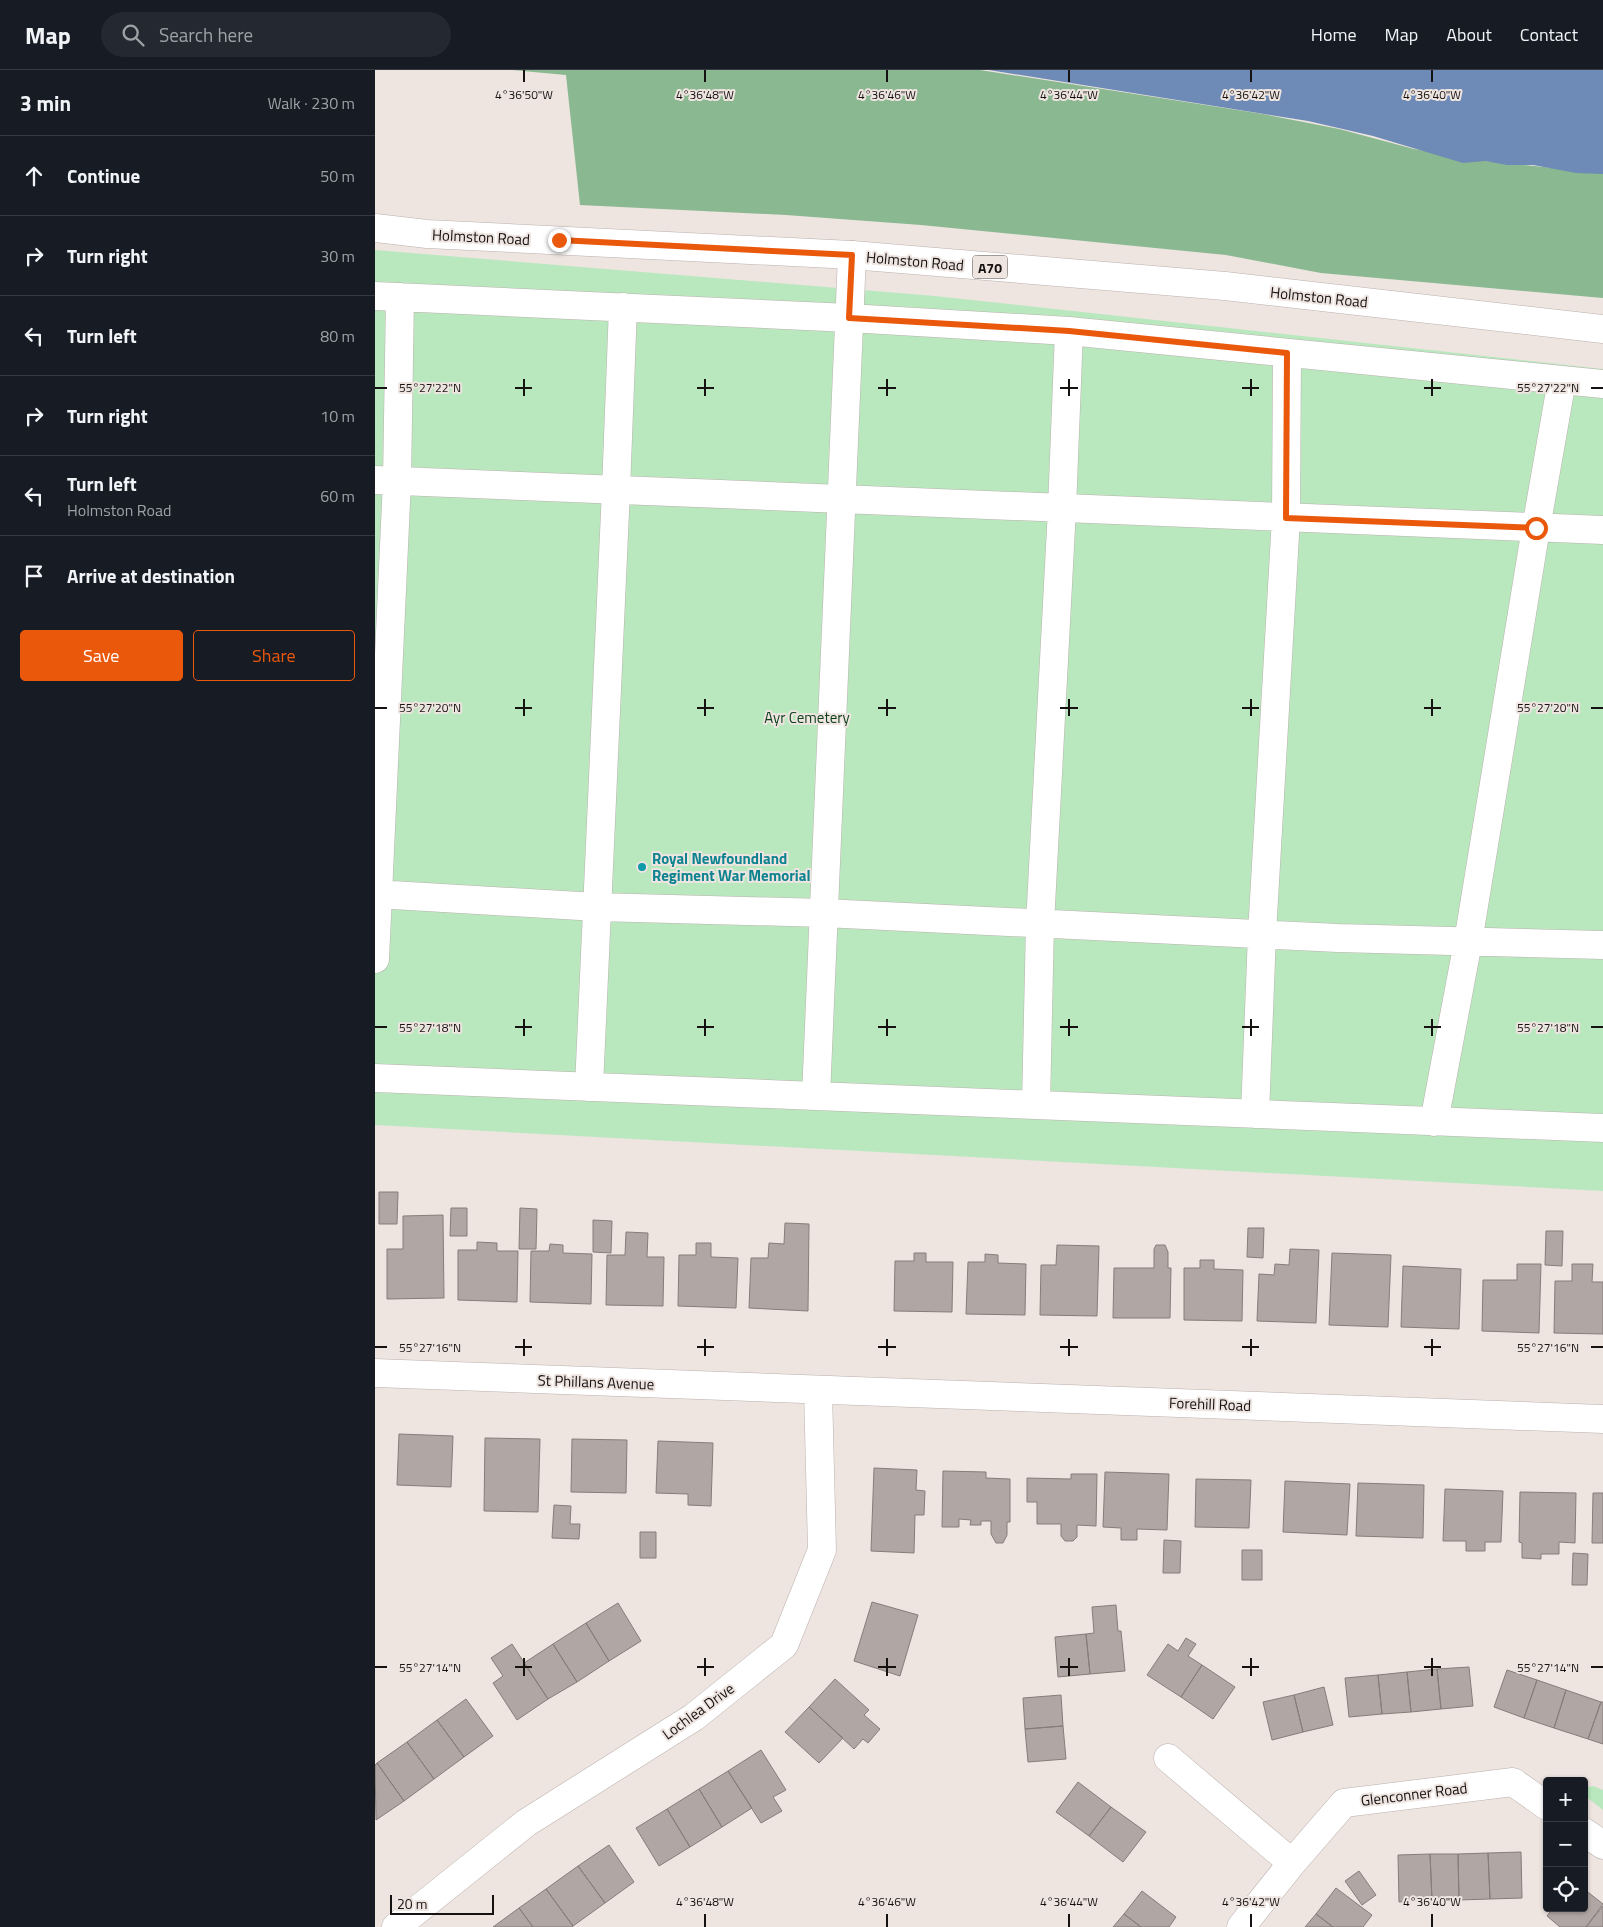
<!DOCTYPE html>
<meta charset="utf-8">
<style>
body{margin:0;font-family:"Titillium Web",sans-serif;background:#242831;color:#f1f3f6}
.controls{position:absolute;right:15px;bottom:15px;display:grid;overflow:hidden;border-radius:5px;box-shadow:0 1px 4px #0004}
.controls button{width:45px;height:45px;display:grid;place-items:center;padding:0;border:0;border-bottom:1px solid #363941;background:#171b24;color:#f1f3f6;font:25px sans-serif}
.scale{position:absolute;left:15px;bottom:12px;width:104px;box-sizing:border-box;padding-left:5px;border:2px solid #151211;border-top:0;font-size:14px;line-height:18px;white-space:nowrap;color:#151211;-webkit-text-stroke:4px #eee4e0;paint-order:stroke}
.stop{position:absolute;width:15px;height:15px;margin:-11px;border:4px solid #ea580c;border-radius:50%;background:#fff}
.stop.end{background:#ea580c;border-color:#fff;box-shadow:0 1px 5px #0008}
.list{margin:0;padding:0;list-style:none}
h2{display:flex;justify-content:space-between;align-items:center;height:65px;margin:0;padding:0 20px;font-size:21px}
h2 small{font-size:16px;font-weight:400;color:#9ea1a6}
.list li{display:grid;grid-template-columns:32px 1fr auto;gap:15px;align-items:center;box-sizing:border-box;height:80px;padding:0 20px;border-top:1px solid #363941}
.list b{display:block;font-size:19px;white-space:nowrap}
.list p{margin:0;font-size:16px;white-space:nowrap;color:#9ea1a6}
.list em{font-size:16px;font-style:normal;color:#9ea1a6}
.actions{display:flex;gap:10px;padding:15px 20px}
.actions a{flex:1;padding:11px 0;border:1px solid #ea580c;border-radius:5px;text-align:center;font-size:18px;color:#ea580c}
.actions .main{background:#ea580c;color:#fff}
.icon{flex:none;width:28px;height:28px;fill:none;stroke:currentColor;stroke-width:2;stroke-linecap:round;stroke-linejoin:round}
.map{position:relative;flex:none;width:1228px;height:1857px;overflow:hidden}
header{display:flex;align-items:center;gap:30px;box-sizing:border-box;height:70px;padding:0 25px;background:#171b24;border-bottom:1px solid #363941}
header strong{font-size:24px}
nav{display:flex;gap:28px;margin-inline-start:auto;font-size:18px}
.search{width:350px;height:45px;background:#242831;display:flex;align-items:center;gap:12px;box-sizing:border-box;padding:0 18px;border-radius:28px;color:#9ea1a6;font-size:19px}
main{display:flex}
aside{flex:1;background:#171b24}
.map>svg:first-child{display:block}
.green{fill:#b9e8bf}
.forest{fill:#8ab890}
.water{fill:#6e8bb7}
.building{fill:#b0a6a3;stroke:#867d79}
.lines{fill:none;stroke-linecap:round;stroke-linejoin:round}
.minor-casing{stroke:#bab1ad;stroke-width:29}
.major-casing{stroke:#bab1ad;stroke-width:29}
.minor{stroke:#fff;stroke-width:28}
.major{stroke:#fff;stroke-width:28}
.route{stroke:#ea580c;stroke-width:6}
.ticks{fill:none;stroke:#151211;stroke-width:2}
.culture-dot{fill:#0f9aa8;stroke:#eee4e0;stroke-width:2}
.labels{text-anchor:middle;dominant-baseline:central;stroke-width:4;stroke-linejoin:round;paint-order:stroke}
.shield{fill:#eee4e0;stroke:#56514f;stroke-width:1}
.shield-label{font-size:14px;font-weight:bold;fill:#151211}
.street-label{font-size:15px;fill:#151211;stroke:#eee4e0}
.park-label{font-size:15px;fill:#0b3f19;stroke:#eee4e0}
.culture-label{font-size:15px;font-weight:bold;fill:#0d838f;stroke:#eee4e0;text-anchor:start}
.ticks-label{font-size:12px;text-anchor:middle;fill:#151211;stroke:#eee4e0;stroke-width:4;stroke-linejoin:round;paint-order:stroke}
</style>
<header>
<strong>Map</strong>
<div class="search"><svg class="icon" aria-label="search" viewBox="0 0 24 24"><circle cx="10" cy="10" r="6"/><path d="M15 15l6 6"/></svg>Search here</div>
<nav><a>Home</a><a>Map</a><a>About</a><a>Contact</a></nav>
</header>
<main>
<aside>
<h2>3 min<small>Walk · 230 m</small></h2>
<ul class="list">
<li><svg class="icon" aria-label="ahead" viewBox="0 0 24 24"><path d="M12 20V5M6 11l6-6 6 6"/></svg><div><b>Continue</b></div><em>50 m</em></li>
<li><svg class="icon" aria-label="right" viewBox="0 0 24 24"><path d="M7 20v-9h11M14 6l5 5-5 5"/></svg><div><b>Turn right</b></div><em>30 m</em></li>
<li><svg class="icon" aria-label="left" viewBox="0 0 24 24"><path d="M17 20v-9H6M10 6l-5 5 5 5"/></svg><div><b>Turn left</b></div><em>80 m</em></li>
<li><svg class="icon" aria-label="right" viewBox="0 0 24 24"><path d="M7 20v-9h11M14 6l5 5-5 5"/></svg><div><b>Turn right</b></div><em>10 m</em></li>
<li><svg class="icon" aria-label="left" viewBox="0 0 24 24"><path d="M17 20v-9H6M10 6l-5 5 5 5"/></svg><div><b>Turn left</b><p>Holmston Road</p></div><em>60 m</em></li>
<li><svg class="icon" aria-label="arrive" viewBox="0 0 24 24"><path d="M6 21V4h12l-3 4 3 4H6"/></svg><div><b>Arrive at destination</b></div></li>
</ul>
<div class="actions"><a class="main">Save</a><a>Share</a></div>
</aside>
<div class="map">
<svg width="1228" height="1857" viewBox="0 0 1228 1857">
<rect width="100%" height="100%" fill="#eee4e0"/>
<!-- green -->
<path class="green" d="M0,180l560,46 668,73v822l-1228,-66z
M1218,1716l10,4v20l-19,-15v-7z"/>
<!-- forest -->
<path class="forest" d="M137,0h468l283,44 76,15 75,20 71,12 118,12v125l-282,-25 -95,-18 -305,-30 -135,-10 -206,-10 -14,-130z"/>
<!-- water -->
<path class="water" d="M614,0h614v104l-27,-1 -43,-8h-26l-22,-4 -22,2 -90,-27 -65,-15z"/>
<!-- building -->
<path class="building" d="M4,1122h19l-1,32h-18z
M76,1138h16v28h-17z
M145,1138l17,1 -1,40h-17z
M68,1145l1,83 -57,1v-50h16v-33z
M218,1150l19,1 -1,32 -18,-1z
M410,1153l24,1 -1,87 -59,-3 2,-50h17l1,-15 15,1z
M873,1158h16l-1,30 -16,-1z
M1171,1161h17l-1,35 -17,-1z
M251,1162l22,1 -1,24h17l-1,49 -57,-1 1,-50h18z
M102,1172l20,1v8h21l-1,51 -59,-2v-50h19z
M321,1173h15v14l27,1 -2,50 -58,-2 1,-51h17z
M175,1174l13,1v8l29,1 -1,50 -61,-2 1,-51h18z
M682,1175l42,1 -2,70 -57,-1 1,-50h15z
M781,1175h9l3,7v16h3l-1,50h-57l1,-50h40v-19z
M915,1179l29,1 -3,73 -59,-2 2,-47 15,1 1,-11 14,1z
M539,1183h12v9h27l-1,50 -58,-1 1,-50h19z
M957,1183l59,2 -3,72 -59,-2z
M610,1184l13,1v8l28,1 -1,51 -59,-1 2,-52h17z
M825,1190h14v9l29,1 -1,51 -58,-1v-52h16z
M1142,1194h24l-2,69 -57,-2 1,-51h34z
M1197,1194h21l-1,18h11v52l-49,-1 1,-52h17z
M1028,1196l58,3 -2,60 -58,-2z
M24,1364l54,2 -2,51 -54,-2z
M110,1368l55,1 -2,73 -54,-1z
M197,1369l55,1 -1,53 -55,-1z
M283,1371l55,2 -2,63 -23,-1v-11l-32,-1z
M499,1398l43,2 -1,20 9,1 -1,24h-9l-1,38 -43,-2z
M568,1401l43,1v6l24,1v43h-3v13l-4,8h-7l-5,-9v-13h-10v4h-11l1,-5 -12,-1v8h-17z
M730,1402l64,2 -2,56 -30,-1v11h-16v-12l-18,-1z
M696,1404h26l-1,52 -19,-1v12l-4,4h-8l-4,-5v-12h-24v-22h-10v-24l44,1z
M821,1409l55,1 -2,48 -54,-1z
M910,1411l65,3 -3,51 -64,-3z
M983,1413l66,2 -1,53 -67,-2z
M1070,1419l58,2 -2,51h-16v9h-19v-10h-23z
M1145,1422l56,1 -1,50 -16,-1v12h-18v5l-19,-1v-15l-3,-1z
M1218,1423h10v50h-11z
M179,1435l17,1 -1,18h10l-1,15 -27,-1z
M265,1462h16v26h-16z
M789,1470l17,1 -1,32h-17z
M867,1480h20v30h-20z
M1198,1483l15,1 -1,31h-15z
M497,1532l46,13 -18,61 -46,-15z
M243,1533l23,38 -32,20 -23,-38z
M741,1535l2,26h3l4,40 -35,3 -4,-40 8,-1 -2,-26z
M211,1553l23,38 -32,21 -24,-38z
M711,1564l4,40 -32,3 -3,-40z
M811,1568l10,6 -8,12 14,9 -21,32 -34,-22 21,-31 10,7z
M137,1574l36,55 -31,21 -24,-37 10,-7 -12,-18z
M178,1574l24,38 -29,17 -24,-36z
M827,1595l33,22 -22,32 -32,-22z
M1094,1597l4,39 -32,3 -4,-40z
M1062,1599l4,40 -30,3 -4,-40z
M1132,1600l30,10 -13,38 -30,-11z
M1032,1602l4,40 -29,2 -4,-39z
M1003,1605l4,39 -33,3 -4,-39z
M460,1609l34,31 -5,5 16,14 -12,14 -5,-4 -9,10 -45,-42z
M1162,1610l29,10 -12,38 -30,-10z
M949,1617l9,38 -30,7 -9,-37z
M1191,1620l35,12 -13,37 -34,-11z
M686,1625l2,31 -38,3 -2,-31z
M919,1625l9,37 -31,8 -9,-38z
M91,1629l27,37 -29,21 -27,-37z
M1226,1632h2v42l-15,-5z
M434,1637l34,31 -24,25 -34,-31z
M62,1650l27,37 -30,22 -27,-37z
M688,1656l3,33 -38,3 -3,-33z
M32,1672l27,37 -30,22 -27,-38z
M386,1680l25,40 -13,7 9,14 -21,12 -33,-52z
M2,1693l27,38 -28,19 -1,-55z
M353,1701l24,37 -30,19 -23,-38z
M703,1712l33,25 -22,29 -33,-24z
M324,1719l23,38 -32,20 -23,-38z
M736,1737l35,25 -23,30 -34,-26z
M292,1739l23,38 -31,19 -23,-38z
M234,1775l25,37 -29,21 -27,-37z
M1146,1782l1,46 -32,1 -2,-46z
M1113,1783l2,46 -31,1 -1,-46z
M1055,1784l2,46 -33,2 -1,-47z
M1055,1784h28l1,46h-27z
M203,1796l27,37 -32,23 -27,-37z
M984,1801l17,24 -14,10 -17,-24z
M961,1818l36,27 -9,12h-30l-17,-13z
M171,1819l27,37 -1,1h-39l-14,-19z
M1209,1819l19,15 -17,23h-26l-13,-11 6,-8h31z
M767,1821l34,26 -7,10h-28l-17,-13z
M1228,1836v21h-17z
M144,1838l14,19h-40z
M749,1844l17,13h-28z
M941,1844l17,13h-28z"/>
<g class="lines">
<defs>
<path id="minor" d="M477,185l-36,841 787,32
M0,226l474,22 220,13 534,53
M0,410l1228,50
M0,824l222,13 227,6 514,25 265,7
M0,889l22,-478 3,-184
M0,1008l441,18
M214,1017l27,-597 7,-183
M661,1035l4,-181 22,-415 7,-178
M880,1044l7,-180 24,-416 1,-165
M1059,1052l34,-180 68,-414 26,-148
M0,1303l1228,46
M793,1688l124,105
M1209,1762l19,13
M21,1857l130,-104 168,-106 90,-72 38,-95 -4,-160
M866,1857l51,-64 52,-60 169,-21 34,24"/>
<path id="major" d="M0,158l52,6 425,21 373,31 378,43"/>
</defs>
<!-- minor casing -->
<use href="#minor" class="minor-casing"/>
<!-- major casing -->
<use href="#major" class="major-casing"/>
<!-- minor -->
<use href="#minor" class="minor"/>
<!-- major -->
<use href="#major" class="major"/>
</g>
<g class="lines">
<!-- route -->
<path class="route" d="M184,170l293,15 -3,63 220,13 218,22 -1,165 250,10"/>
</g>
<!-- ticks -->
<path class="ticks" d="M149,0v12M330,0v12M512,0v12M694,0v12M876,0v12M1057,0v12M149,309v17M330,309v17M512,309v17M694,309v17M876,309v17M1057,309v17M0,318h12M140,318h17M322,318h17M503,318h18M685,318h18M867,318h17M1049,318h17M1216,318h12M149,629v17M330,629v17M512,629v17M694,629v17M876,629v17M1057,629v17M0,638h12M140,638h17M322,638h17M503,638h18M685,638h18M867,638h17M1049,638h17M1216,638h12M149,949v17M330,949v17M512,949v17M694,949v17M876,949v17M1057,949v17M0,957h12M140,957h17M322,957h17M503,957h18M685,957h18M867,957h17M1049,957h17M1216,957h12M149,1269v17M330,1269v17M512,1269v17M694,1269v17M876,1269v17M1057,1269v17M0,1277h12M140,1277h17M322,1277h17M503,1277h18M685,1277h18M867,1277h17M1049,1277h17M1216,1277h12M149,1588v18M330,1588v18M512,1588v18M694,1588v18M876,1588v18M1057,1588v18M0,1597h12M140,1597h17M322,1597h17M503,1597h18M685,1597h18M867,1597h17M1049,1597h17M1216,1597h12M330,1844v13M512,1844v13M694,1844v13M876,1844v13M1057,1844v13"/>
<!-- markers -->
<circle class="culture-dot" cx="267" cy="797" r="5"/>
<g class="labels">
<!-- shield labels -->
<rect class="shield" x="597.5" y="185.5" width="35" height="23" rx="4"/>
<g class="shield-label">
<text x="615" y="197">A70</text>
</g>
<!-- street labels -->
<g class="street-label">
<text transform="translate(106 167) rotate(3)">Holmston Road</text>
<text transform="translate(540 191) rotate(5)">Holmston Road</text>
<text transform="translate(944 227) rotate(6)">Holmston Road</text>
<text transform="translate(221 1312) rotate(2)">St Phillans Avenue</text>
<text transform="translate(835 1334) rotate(2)">Forehill Road</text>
<text transform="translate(323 1641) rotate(-36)">Lochlea Drive</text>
<text transform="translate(1039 1724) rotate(-7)">Glenconner Road</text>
</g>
<!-- park labels -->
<g class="park-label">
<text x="432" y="647">Ayr Cemetery</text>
</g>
<!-- culture labels -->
<g class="culture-label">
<text x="277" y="788">Royal Newfoundland<tspan x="277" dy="17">Regiment War Memorial</tspan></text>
</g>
</g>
<g class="ticks-label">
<text x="149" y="29">4°36'50"W</text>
<text x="330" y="29">4°36'48"W</text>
<text x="512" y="29">4°36'46"W</text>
<text x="694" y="29">4°36'44"W</text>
<text x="876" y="29">4°36'42"W</text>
<text x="1057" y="29">4°36'40"W</text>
<text x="55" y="322">55°27'22"N</text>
<text x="1173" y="322">55°27'22"N</text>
<text x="55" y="642">55°27'20"N</text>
<text x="1173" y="642">55°27'20"N</text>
<text x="55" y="962">55°27'18"N</text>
<text x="1173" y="962">55°27'18"N</text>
<text x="55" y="1282">55°27'16"N</text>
<text x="1173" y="1282">55°27'16"N</text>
<text x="55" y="1602">55°27'14"N</text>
<text x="1173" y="1602">55°27'14"N</text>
<text x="330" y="1836">4°36'48"W</text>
<text x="512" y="1836">4°36'46"W</text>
<text x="694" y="1836">4°36'44"W</text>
<text x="876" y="1836">4°36'42"W</text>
<text x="1057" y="1836">4°36'40"W</text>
</g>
</svg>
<div class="controls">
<button>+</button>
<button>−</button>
<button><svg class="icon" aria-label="locate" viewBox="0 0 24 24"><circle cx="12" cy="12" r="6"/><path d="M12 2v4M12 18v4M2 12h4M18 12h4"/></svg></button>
</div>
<div class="scale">20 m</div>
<div class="stop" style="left:1161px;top:458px"></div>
<div class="stop end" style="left:184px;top:170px"></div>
</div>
</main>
